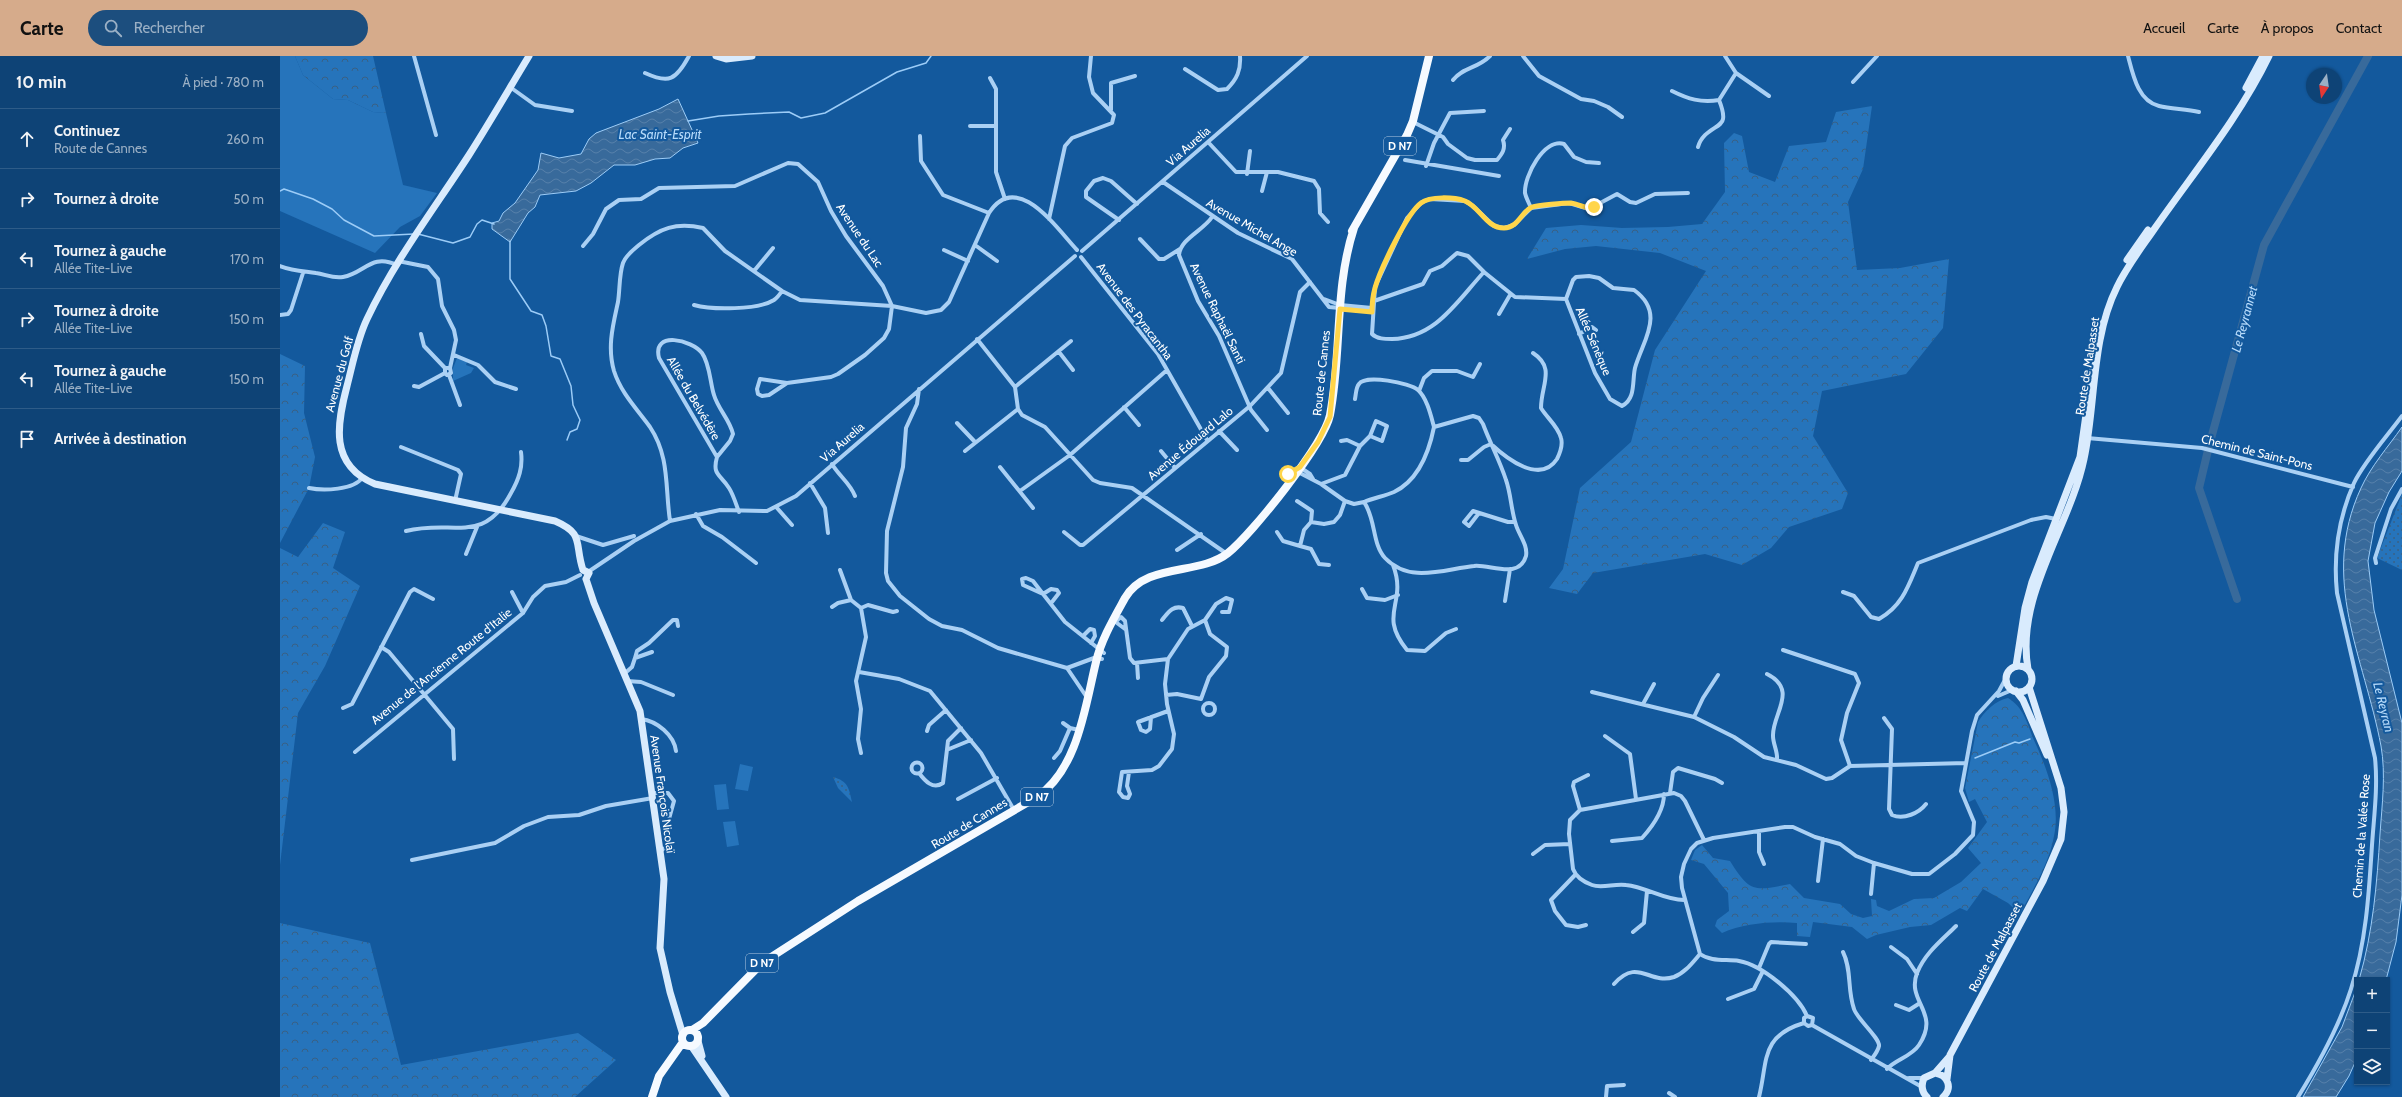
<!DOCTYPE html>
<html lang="fr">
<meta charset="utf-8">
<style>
body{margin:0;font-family:Cabin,sans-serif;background:#1c4e7e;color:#f1f3f6}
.controls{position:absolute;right:12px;bottom:12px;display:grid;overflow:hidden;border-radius:0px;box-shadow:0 1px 3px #0004}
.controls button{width:36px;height:36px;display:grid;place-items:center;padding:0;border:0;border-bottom:1px solid #2e5c88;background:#0e4376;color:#f1f3f6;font:20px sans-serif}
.compass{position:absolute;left:2026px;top:12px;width:36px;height:36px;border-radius:50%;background:#0e4376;box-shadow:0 1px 3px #0004;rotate:193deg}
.stop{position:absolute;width:12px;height:12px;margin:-9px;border:3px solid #ffd54a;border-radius:50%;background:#fff}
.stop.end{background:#ffd54a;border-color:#fff;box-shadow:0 1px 4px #0008}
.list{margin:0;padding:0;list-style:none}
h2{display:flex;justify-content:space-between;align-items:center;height:52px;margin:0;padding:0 16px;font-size:17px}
h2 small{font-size:13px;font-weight:400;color:#9bb0c5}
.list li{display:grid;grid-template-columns:26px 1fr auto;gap:12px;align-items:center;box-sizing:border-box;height:60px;padding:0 16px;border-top:1px solid #2e5c88}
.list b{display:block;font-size:15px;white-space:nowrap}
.list p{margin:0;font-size:13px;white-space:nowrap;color:#9bb0c5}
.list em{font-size:13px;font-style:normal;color:#9bb0c5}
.icon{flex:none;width:22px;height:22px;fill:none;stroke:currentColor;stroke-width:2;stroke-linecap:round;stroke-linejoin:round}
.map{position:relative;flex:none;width:2122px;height:1041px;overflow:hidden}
header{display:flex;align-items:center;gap:24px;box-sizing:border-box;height:56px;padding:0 20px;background:#d6ab8b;color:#111}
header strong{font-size:19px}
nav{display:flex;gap:22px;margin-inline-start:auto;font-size:14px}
.search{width:280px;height:36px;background:#1c4e7e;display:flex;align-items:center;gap:10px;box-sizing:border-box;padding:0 14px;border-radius:22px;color:#9bb0c5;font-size:15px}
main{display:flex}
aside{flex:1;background:#0e4376}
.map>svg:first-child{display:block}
.grass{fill:#2674bb}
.forest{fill:url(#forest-crowns)}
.park{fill:url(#park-dots)}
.water{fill:url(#water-waves);stroke:#9cccf7}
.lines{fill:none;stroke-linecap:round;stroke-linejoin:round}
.stream{stroke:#9cccf7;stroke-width:1.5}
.river{stroke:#386a9b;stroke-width:8}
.street{stroke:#aad0f4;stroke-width:4}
.secondary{stroke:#d9ebfd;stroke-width:7}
.primary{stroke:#f6faff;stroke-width:8}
.route{stroke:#ffd54a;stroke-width:5}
.labels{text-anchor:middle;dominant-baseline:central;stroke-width:4;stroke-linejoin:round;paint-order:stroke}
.shield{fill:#13599d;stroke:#b8cde2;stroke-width:1}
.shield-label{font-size:11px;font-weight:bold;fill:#fff}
.street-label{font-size:12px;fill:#fff;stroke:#13599d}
.water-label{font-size:13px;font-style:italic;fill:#b6dafa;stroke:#13599d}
</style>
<header>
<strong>Carte</strong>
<div class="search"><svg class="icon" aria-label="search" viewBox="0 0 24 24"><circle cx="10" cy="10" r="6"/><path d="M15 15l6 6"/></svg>Rechercher</div>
<nav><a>Accueil</a><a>Carte</a><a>À propos</a><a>Contact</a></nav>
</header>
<main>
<aside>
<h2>10 min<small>À pied · 780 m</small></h2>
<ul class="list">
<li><svg class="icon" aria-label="ahead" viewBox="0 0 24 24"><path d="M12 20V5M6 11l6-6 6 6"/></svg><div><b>Continuez</b><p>Route de Cannes</p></div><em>260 m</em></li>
<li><svg class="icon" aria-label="right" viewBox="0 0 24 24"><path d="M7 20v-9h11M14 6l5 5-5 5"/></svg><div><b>Tournez à droite</b></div><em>50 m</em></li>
<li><svg class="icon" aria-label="left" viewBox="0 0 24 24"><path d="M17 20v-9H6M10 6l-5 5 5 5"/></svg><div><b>Tournez à gauche</b><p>Allée Tite-Live</p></div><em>170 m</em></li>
<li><svg class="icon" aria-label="right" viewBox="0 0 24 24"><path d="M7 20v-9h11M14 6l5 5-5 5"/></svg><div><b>Tournez à droite</b><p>Allée Tite-Live</p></div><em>150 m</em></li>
<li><svg class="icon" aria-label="left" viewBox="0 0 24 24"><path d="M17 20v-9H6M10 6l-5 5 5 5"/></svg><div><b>Tournez à gauche</b><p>Allée Tite-Live</p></div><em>150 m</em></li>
<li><svg class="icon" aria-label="arrive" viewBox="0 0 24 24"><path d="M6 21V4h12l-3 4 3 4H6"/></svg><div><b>Arrivée à destination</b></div></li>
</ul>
</aside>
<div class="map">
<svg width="2122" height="1041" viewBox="0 0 2122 1041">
<defs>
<pattern id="forest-crowns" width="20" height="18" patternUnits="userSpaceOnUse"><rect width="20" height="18" fill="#2674bb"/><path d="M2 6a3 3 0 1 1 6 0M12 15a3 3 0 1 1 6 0" fill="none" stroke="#396084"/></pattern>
<pattern id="park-dots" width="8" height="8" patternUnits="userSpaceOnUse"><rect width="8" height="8" fill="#2674bb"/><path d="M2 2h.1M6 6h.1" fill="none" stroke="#396084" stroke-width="1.8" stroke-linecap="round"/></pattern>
<pattern id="water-waves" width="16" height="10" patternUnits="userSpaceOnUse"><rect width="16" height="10" fill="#386a9b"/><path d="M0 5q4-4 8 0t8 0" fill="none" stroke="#5680aa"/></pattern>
</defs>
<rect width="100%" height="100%" fill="#13599d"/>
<!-- grass -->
<path class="grass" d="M0,0h15l8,19 30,24 15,1 25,12 13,1 17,72 34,8 -17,23 -20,11 -25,26 -95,-42z
M177,302l10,4 -1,3 8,3 -3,5 -18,8v-13z
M460,708l13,3 -5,24 -13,-2z
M446,728l3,25 -12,1 -3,-25z
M455,765l4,24 -12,2 -4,-25z"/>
<!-- forest -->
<path class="forest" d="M15,0h78l13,57 -13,-1 -25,-12 -15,-1 -30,-24z
M1592,50l-9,63 -15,33 9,68 43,-2 49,-9 -6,69 -37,46 -84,17 -9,45 35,57 -6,16 -53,18 -18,21 -29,17 -37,-11 -112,19 -16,21 -28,-6 14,-19 17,-81 51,-46 24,-92 51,-79 -46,-18 -64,-7 -31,3 -38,10 19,-31 35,-3 41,3 46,-1 34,-3 23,-32 -1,-49 10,-10 8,3 7,36 26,10 14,-36 37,-4 10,-30z
M0,298l25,12 -1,47 11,44 -6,31 -29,55z
M43,467l22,9 -12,36 27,18 -35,80 -27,47 -18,152v-317l18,9z
M1728,642c15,9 19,24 25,40 13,28 28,66 21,98 -5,28 -21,53 -34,78l-12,-11 -25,-14 -16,22 -7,-3 -29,17 -21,2 -34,8 -9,4 -15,-12 -39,-5 -3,15 -13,-1v-13c-23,-2 -53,0 -75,10l-7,-7 2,-6 12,-9 -1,-18 -24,-29 -13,-4 4,-10 7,-5 11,13 17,3c20,32 24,30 60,23l14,14 36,6 11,10 12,4 9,-2 -1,-17 5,1 1,6 12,5 25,-12 20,-1 27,-16 20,-19 -13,-15 19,-26 -12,-23 -6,3 -4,-14 13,-66c6,-10 18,-22 30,-24z
M0,867l90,20 31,122 177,-32 38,27 -41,37h-295z"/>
<!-- park -->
<path class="park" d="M2122,438v76l-25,-12z
M553,721c15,4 16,11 19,25l-14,-14z"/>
<!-- water -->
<path class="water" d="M398,43l20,44 -15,5 -13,10 -15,1 -20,6h-21l-23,18 -15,8 -36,4 -5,12 -7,6 -18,29 -18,-13v-6l7,-2 4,-8 12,-10 23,-33 3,-17 18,5 22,-4 8,-15 7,-6 63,-24z
M2122,371v44l-13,21 -14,31 -7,38 6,49 28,113v172l-6,47 -10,38h-27c14,-48 18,-97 21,-146 2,-29 6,-60 1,-88 -17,-90 -62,-167 -20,-258 10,-22 27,-41 41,-61z
M2077,931v71l-8,18 -13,21h-33l39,-70z"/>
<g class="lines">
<!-- stream -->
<path class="stream" d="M408,65l31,-5 30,-2 40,-2 12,6 24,-5 72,-41 29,-9 5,-7
M0,135l4,-2 29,10 19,10 12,11 30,16 40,-2
M138,178l35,9 17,-6 7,-13 5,-4 12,4
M230,185v38l21,32 11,4 4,11 5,30 9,3 11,27 2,19 7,15 -3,9 -7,3 -3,8
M1695,702l40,-16 4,1 11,-4"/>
<!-- river -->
<path class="river" d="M1957,543l-38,-111 10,-42 55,-201 104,-189"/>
<!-- street -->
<path class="street" d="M134,0l22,79
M1243,0l16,20 42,23 13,2 14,6 14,10
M1445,0l11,17 33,23
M1848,0c5,19 10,45 31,50 12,3 27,3 40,6
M905,13l33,21 9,-1c10,-10 14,-19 13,-33
M365,17c24,11 31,7 44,-17
M710,22l6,11v83l9,27
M1173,24c10,-13 24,-11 37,-24
M1573,26l24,-26
M230,31l25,18 37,6
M1392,35c16,8 29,12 47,9
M831,54v-27l24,-7
M1133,66l30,15 5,7 19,14 8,2h22c5,-6 9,-11 6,-20l7,-11
M690,70h26
M640,80l1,25 22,34 46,18
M928,86l28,30h42l36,9 5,8 1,24 8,9
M1418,91c5,-18 24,-19 25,-28 1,-5 -2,-14 -4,-19l17,-27
M1125,104l94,16
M1146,110l8,-23 16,-30 34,-2
M967,118l3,-23
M883,126l75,51 54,26 37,48 43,4
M982,135l5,-19
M1251,152c-2,-5 -5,-10 -6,-15 -1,-17 19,-55 39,-49l10,13 12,5 13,1
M932,161c-8,13 -32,22 -33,38l19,46 21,35 32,74 16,20
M769,163l16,-73 7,-8 40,-15 2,-8 -21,-22 -4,-16 2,-21
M839,164l-33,-23v-6l8,-10 9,-3 8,3 26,23
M860,183l19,20h5l16,-10
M695,189l22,16
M303,190l10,-12 13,-25 13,-9 22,-1 18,-11 76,-2 53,-23 10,1 20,18 13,29 15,25 37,50 9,20 -3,23 -5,9 -19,17 -27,19 -7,3 -44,6 -18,12 -7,1 -4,-2 -1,-5 3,-10 27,4
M664,194l24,11
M802,195l225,-195
M801,201l77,97 49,86
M118,205l30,6 10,12 4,27 12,24 2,10 -6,28 1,5 -4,2 -2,-2v-5h5
M0,210c13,5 22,5 36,7 9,1 17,6 27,4 22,-4 28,-24 54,-12
M474,215l19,-23
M1309,220l10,2 14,10 21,2c32,23 9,50 1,78 -3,13 1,31 -13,38l-12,-7 -15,-26 -29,-74 7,-19 3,-3z
M1044,243l16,6 32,3
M1286,243l-51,-2 -31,-25c-27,29 -48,66 -92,67 -7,0 -15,0 -20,-5l3,-47 32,-69 15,-16 8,-3 35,2 8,5 21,20 10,2 10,-3 17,-17 38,-5 20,6 28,-15 13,8 6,1 19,-9 33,-1
M1094,245l49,-17 7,-13 12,-5 15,-13 11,3 16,16
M414,249c18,5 64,5 80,-5 3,-2 6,-6 8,-9
M1219,258l11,-19
M0,259l8,-1 3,-4 12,-37
M141,278l3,12 21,22
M1299,278l13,-7 4,3
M697,283l38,48 3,22 4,6 23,12 48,53 7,3 32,5 95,66
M779,296l14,18
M174,299l24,10 17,17 21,7
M169,319l11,30
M134,330l5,1 26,-14
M735,331l56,-46
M988,332l20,25
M639,333l-2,15 -11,24 -3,39 -16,64 -1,42 2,8 12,15 29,23 13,7 20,4 36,18 69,20 27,-10 8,1
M1139,335l5,-13 8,-7h25l16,6 7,-13
M1075,343c1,-5 1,-12 4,-15 6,-10 51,-1 59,6 9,8 13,26 16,37
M844,351l15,18
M677,367l18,19
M939,375l18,19
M1807,382l115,10 151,39
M1061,385l6,-1 13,6
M121,391l57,23 3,4 -6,27
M685,395l53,-42
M881,395l14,17
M437,401l13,-16 3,-7c-3,-14 -15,-25 -19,-39 -4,-12 -4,-31 -12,-42 -10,-13 -50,-23 -43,5l58,99c-5,18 3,17 12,31 4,6 7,16 10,24
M1181,404h7l16,-13 7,-3c15,14 49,41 66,15 3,-6 6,-14 4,-21 -3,-12 -14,-20 -20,-30 0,-23 15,-40 -8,-55
M552,408c7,12 18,19 23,32
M720,411l33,41
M1021,412l9,6 3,5
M1016,415l25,13 24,17 9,3 10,-2c12,17 8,42 21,56 25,26 59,11 89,8 16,-2 45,14 52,-10 2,-11 -7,-21 -10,-31 -5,-15 -5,-31 -10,-45 -6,-19 -16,-37 -23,-56l-4,-6 -6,-2 -39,11c-5,25 -15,53 -40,65 -9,4 -21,6 -30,10
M530,427l15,25 3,25
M1041,428l24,-9 15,-29 10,-10 6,-15 11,5 -5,15 -12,-5
M29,432c14,3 45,2 53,-10
M740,435l50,-36 97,-85
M1017,445l15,10 -1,11
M497,452l15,17
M1199,457l-10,13 -5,-4 9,-11 35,11h7
M416,458l7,12 19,11 34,26
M390,465c-5,-33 0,-64 -20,-94 -13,-18 -29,-34 -36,-56 -7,-24 -1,-46 4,-69 2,-13 1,-27 5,-39 3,-8 10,-13 16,-18 21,-17 37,-23 64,-17l22,23 57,40 18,9 92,6 34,7 15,-3 8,-8 40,-89c28,-44 68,16 88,37
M126,475c47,-12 77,15 105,-38 8,-14 12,-26 10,-41
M784,476l16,13h3l167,-139 31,-33 19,-81 10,-10
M997,476l6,9 17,5
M296,480l27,9 31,-9
M897,494l24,-16
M186,498l11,-27
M2096,507l-1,-5 16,-49 11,-20
M1049,509l-10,-1 -8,-15 -11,-3 4,-16 7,-8 13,2 10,-2 6,-7 5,-14
M1113,509c15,39 -16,48 14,85l18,1 21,-18 10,-4
M560,514l11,30 10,8
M308,516l46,-31 36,-20 50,-11 47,1 29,-15 279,-240
M1082,533l5,9 18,2 13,-5
M232,536l11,21
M1563,536l11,4 17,21 8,2c23,-13 29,-32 39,-56l113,-43 15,-3 10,2
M1225,545l5,-32
M772,546l7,-9 -2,-3 -6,-1 -8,5 -10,-13 -7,-3 -4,1 1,6 20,9 22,28 39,31
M552,551l6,-4 13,-3
M581,552l5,29 -10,44 5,28 -3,30 3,14
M581,552l7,-3 25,7 4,-1
M836,563l1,4 8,6
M882,564c6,-7 10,-15 21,-12l9,18
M835,566l6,-5 4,4 5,37 4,5 34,-4
M803,580l7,-7 4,1 1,6 -4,7
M101,591l8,5 64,77 1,30
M1503,594l72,24 4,9 -12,30 -6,27 9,26
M355,602l2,-7 12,-8 24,-23h4l1,6
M857,607l1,15
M787,612l21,31
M579,616l40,7 31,12 51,62 33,57
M344,618l8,-7 3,-9 17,-6
M1487,618c32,16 5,40 6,62 0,8 5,16 4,24
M347,625l14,1 32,13
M1312,636l102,25 40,20 30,20 32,8 30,14 6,-1 18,-12 116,-3
M886,639l11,-1 24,5 8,-22 17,-21 1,-9 -17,-13 -5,-14
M1718,640l14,-6
M923 653a6 6 0 1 1 12 0a6 6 0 1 1-12 0Z
M1363,648l11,-20
M63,652l9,-4 58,-112 4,-3 19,10
M871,661l-1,12 -4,3 -5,-2 -3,-8 30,-11
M1414,661l9,-19 15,-23
M1604,662l8,11 -3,80 3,6c12,5 27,-2 34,-11
M361,663c16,2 33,16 35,32
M783,667l7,5 9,2
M647,675l2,-6 17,-15
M1325,680l25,18 6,45
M669,693l22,-9
M75,696l168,-139 10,-16 12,-11 21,-4 14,-7
M774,702l6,-7 10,-23
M631.5 712a5.5 5.5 0 1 1 11 0a5.5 5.5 0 1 1-11 0Z
M849,716l-2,14 3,8 -2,4 -5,-1 -4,-5 3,-20 30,-2 7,-4 13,-17 2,-15 -7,-30 -2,-20 3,-25 20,-30 17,-9 11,-16 10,-6 6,2 -3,12h-7
M639,717c6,8 14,17 24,10l5,-42 13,-13
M372,737h16l6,8 -7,25v21l-7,4
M1390,737l3,-21 5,-4 37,11 7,4
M678,743l39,-21
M1300,754l-7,-24 1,-4 14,-7
M1479,775v21l5,12
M1332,785l30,-3c10,-11 22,-28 22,-44
M1253,798l12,-9 25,-1
M132,804l83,-17 29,-17 24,-9 31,-2 27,-9 47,-8
M1295,819l-24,25 4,11 11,14 12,2 8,-2
M1538,825l5,-42
M1591,838l3,-31
M1404,844c-20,0 -38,-13 -58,-15 -11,-2 -24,4 -34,0 -8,-3 -16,-8 -19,-16l-4,-35 1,-14 10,-10 94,-17 7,3 4,5 19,39
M1353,876l11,-9 3,-32
M1611,891l16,12 10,15
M1563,896c9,18 4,37 11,57 3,10 26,29 25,37 -1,5 -5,10 -8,14
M1479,912l10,-24 2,-2 35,2
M1334,928c24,-27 35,1 60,-7 11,-4 19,-15 26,-23
M1448,943l26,-10 9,-18
M1616,949l13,5 11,-7
M1527,960c-9,-21 -45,-51 -68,-55 -13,-2 -28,1 -39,-7l-18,-66 -1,-11 3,-13 7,-15 6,-6 16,-5 72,-11h8l22,10 25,7 16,12 18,7 38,11h17l26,-20 18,-19 1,-13 -13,-31 11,-60 5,-16 22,-24 7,-13
M1527,960l-3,2v5l4,3 4,-1
M1527,960l6,2 -1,7
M1532,969l110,62
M1607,1013c9,-10 24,-12 32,-24 22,-33 -13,-43 -2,-72 8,-20 25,-33 39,-47
M1629,1022h15
M1389,1037l6,4
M1326,1041l1,-11 17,-1
M1479,1041c9,-36 1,-61 45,-74
M2018,1041c21,-34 41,-70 53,-108 15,-46 18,-96 21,-144 2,-29 6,-58 3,-87l-38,-165c-4,-39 1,-74 17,-110 10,-21 34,-48 48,-67"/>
<!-- secondary -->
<path class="secondary" d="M249,0c-20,33 -39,66 -60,99 -35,54 -74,105 -102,164 -10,21 -14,44 -20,67 -10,38 -18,79 28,98l180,37c30,13 19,22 28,49
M436,0l10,3 26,-3
M1966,32l17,-32
M1847,204l21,-30
M303,514l6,3 -3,6
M306,523l8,24 46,108 24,168 -4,69 10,44 13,43
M1736,610l9,-58 7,-26 48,-125 19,-134
M1726 623a13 13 0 1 1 26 0a13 13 0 1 1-26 0Z
M1748,613c-13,-73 42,-142 56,-210 12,-56 7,-120 33,-172 10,-21 25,-40 38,-59 39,-56 84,-110 114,-172
M1736,635l7,9 24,55
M418,985l4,15
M412,991l34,50
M1655,1017l14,-16
M1667,1023l3,-24 93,-174 18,-42 3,-27 -3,-24 -32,-101
M1647,1041c-6,-6 -6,-12 -3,-19l11,-5c13,2 18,15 8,24"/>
<!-- primary -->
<path class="primary" d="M1072,175l55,-96 6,-14 16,-65
M402 982a8 8 0 1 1 16 0a8 8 0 1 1-16 0Z
M412,974l11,-7 59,-60 96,-62 179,-104c41,-28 48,-90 59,-135 5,-22 18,-44 29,-64 21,-36 74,-22 103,-45 24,-19 96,-109 102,-138 12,-62 4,-126 24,-187
M372,1041l7,-21 24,-34"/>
</g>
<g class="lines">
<!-- route -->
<path class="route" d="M1008,418l12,-7 18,-25 12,-25 10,-108 32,3c0,-7 1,-17 3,-24 5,-18 32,-75 46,-85 9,-7 33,-6 44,-2 15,6 21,27 39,27 14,0 17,-16 28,-21 6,-2 32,-4 39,-4 9,1 15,7 23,4"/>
</g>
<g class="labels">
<!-- shield labels -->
<g class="shield">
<rect x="1104" y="81" width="32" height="18" rx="3"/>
<rect x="741" y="732" width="32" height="18" rx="3"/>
<rect x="466" y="898" width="32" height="18" rx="3"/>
</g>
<g class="shield-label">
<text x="1120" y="90">D N7</text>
<text x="757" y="741">D N7</text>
<text x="482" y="907">D N7</text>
</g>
<!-- street labels -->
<g class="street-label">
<text transform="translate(908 90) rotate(-41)">Via Aurelia</text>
<text transform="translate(972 171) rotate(30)">Avenue Michel Ange</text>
<text transform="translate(580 179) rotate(56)">Avenue du Lac</text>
<text transform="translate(855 255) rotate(53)">Avenue des Pyracantha</text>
<text transform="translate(938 257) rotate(64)">Avenue Raphaël Santi</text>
<text transform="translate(1314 285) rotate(67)">Allée Sénèque</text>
<text transform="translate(1807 310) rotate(-81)">Route de Malpasset</text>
<text transform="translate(1041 317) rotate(-84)">Route de Cannes</text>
<text transform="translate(59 318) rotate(-75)">Avenue du Golf</text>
<text transform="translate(414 342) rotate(60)">Allée du Belvédère</text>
<text transform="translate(562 386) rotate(-41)">Via Aurelia</text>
<text transform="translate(910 387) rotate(-40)">Avenue Édouard Lalo</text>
<text transform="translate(1977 396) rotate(14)">Chemin de Saint-Pons</text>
<text transform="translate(161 610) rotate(-39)">Avenue de l'Ancienne Route d'Italie</text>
<text transform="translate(383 738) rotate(82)">Avenue François Nicolaï</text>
<text transform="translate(689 767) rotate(-31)">Route de Cannes</text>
<text transform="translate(2081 780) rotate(-86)">Chemin de la Valée Rose</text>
<text transform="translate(1715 891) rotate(-62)">Route de Malpasset</text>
</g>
<!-- water labels -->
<g class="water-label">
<text x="380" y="78">Lac Saint-Esprit</text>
<text transform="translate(1964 263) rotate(-75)">Le Reyrannet</text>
<text transform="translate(2104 651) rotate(76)">Le Reyran</text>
</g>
</g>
</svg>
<div class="controls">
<button>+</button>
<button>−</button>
<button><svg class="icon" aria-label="layers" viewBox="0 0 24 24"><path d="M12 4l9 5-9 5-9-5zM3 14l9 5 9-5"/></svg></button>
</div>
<svg class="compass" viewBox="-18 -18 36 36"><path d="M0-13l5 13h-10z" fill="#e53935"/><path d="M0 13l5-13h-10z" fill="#9bb0c5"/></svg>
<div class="stop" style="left:1008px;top:418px"></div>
<div class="stop end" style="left:1314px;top:151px"></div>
</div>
</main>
